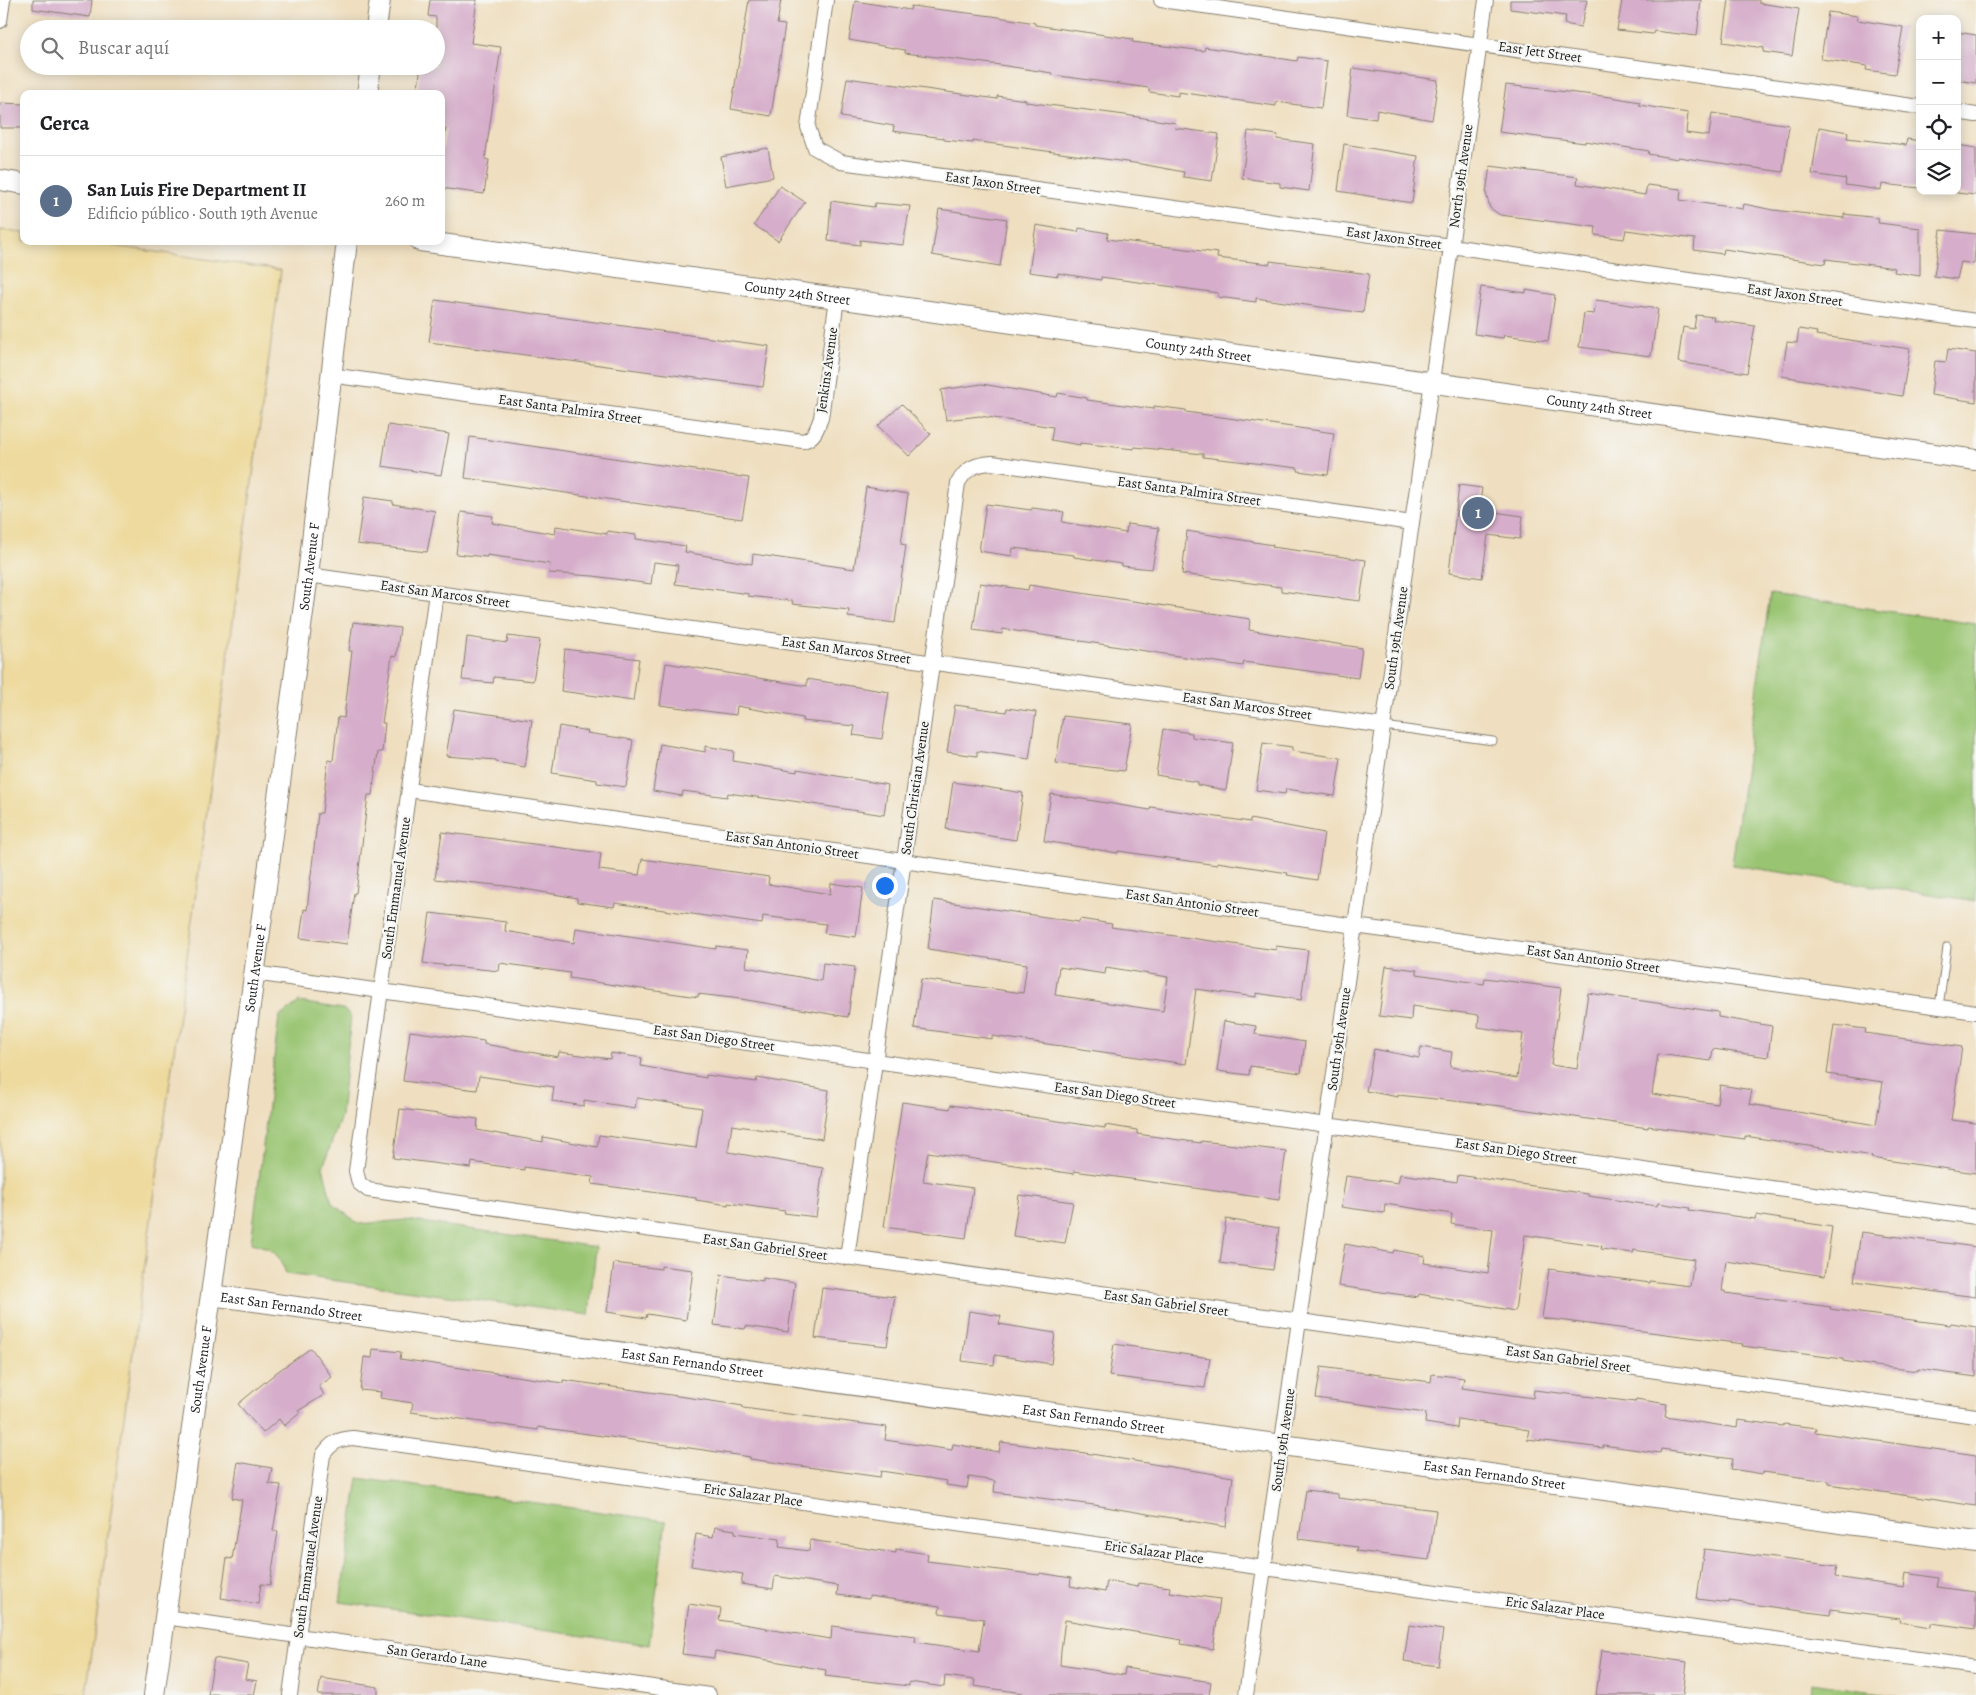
<!DOCTYPE html>
<html lang="es">
<meta charset="utf-8">
<style>
body{margin:0;font-family:Alegreya,serif;background:#f6f6f6;color:#202124}
.controls{position:absolute;right:15px;top:15px;display:grid;overflow:hidden;border-radius:10px;box-shadow:0 2px 12px #0003}
.controls button{width:45px;height:45px;display:grid;place-items:center;padding:0;border:0;border-bottom:1px solid #e0e0e0;background:#fff;color:#202124;font:25px sans-serif}
.you{position:absolute;left:884px;top:885px;width:18px;height:18px;margin:-12px;border:4px solid #fff;border-radius:50%;background:#1a73e8;box-shadow:0 0 0 8px #1a73e833}
.badge{display:grid;place-items:center;width:32px;height:32px;border-radius:50%;background:#1f6fb2;color:#fff;font-size:16px;font-weight:700}
.pin{position:absolute;translate:-50% -50%;border:2px solid #fff;box-shadow:0 1px 5px #0006}
.list{margin:0;padding:0;list-style:none}
h2{display:flex;justify-content:space-between;align-items:center;height:65px;margin:0;padding:0 20px;font-size:21px}
h2 small{font-size:16px;font-weight:400;color:#757577}
.list li{display:grid;grid-template-columns:32px 1fr auto;gap:15px;align-items:center;box-sizing:border-box;height:90px;padding:0 20px;border-top:1px solid #e0e0e0}
.list b{display:block;font-size:19px;white-space:nowrap}
.list p{margin:0;font-size:16px;white-space:nowrap;color:#757577}
.list em{font-size:16px;font-style:normal;color:#757577}
.icon{flex:none;width:28px;height:28px;fill:none;stroke:currentColor;stroke-width:2;stroke-linecap:round;stroke-linejoin:round}
.map{position:relative;flex:none;width:1976px;height:1695px;overflow:hidden}
.search{position:absolute;background:#fff;box-shadow:0 2px 12px #0003;left:20px;top:20px;width:425px;height:55px;display:flex;align-items:center;gap:12px;box-sizing:border-box;padding:0 18px;border-radius:28px;color:#757577;font-size:19px}
.panel{position:absolute;background:#fff;box-shadow:0 2px 12px #0003;left:20px;top:90px;width:425px;height:155px;border-radius:10px}
.map>svg:first-child{display:block}
.green{fill:#99c471;stroke:#5a7046}
.sand{fill:#eeda9e;stroke:#857b5d}
.building{fill:#d6adca;fill-rule:evenodd}
.lines{fill:none;stroke-linecap:round;stroke-linejoin:round}
.lane-casing{stroke:#867e6e;stroke-width:9}
.street-casing{stroke:#867e6e;stroke-width:16}
.secondary-casing{stroke:#867e6e;stroke-width:22}
.lane{stroke:#fff;stroke-width:7}
.street{stroke:#fff;stroke-width:14}
.secondary{stroke:#fff;stroke-width:20}
.labels{text-anchor:middle;dominant-baseline:central;stroke-width:4.5;stroke-linejoin:round;paint-order:stroke}
.street-label{font-size:14px;fill:#1c1c1c;stroke:#f6f6f2}
</style>
<div class="map">
<svg width="1976" height="1695" viewBox="0 0 1976 1695">
<rect width="100%" height="100%" fill="#f6f6f2"/>
<filter id="ink" filterUnits="userSpaceOnUse"><feTurbulence type="fractalNoise" baseFrequency=".02" numOctaves="2"/><feDisplacementMap in="SourceGraphic" scale="10" xChannelSelector="R" yChannelSelector="G"/><feConvolveMatrix kernelMatrix="1 2 1 2 8 2 1 2 1" color-interpolation-filters="sRGB"/></filter>
<filter id="wash" filterUnits="userSpaceOnUse"><feTurbulence type="fractalNoise" baseFrequency=".0096" numOctaves="4" result="noise"/><feDisplacementMap in="SourceGraphic" scale="20" xChannelSelector="R" yChannelSelector="G"/><feGaussianBlur stdDeviation="1.12" result="paint"/><feColorMatrix in="noise" values="0 0 0 0 0 0 0 0 0 0 0 0 0 0 0 0 0 1.4 0 .05"/><feComposite in="paint" operator="in"/></filter>
<g filter="url(#wash)">
<rect width="100%" height="100%" fill="#efdfc0"/>
<!-- green -->
<path class="green" d="M1770,594l206,30v277l-244,-36z
M299,1002l44,7 8,7 -10,100 -18,51 9,36 27,21 47,-4 190,27 -7,68 -303,-41c-6,-21 -15,-26 -35,-31l28,-226z
M358,1478l308,43 -17,124 -309,-43z
M1811,1683l85,12h-86z"/>
<!-- sand -->
<path class="sand" d="M0,230l24,3v8h56l201,29 -195,1425h-86z"/>
<g id="blocks">
<!-- building -->
<path class="building" d="M33,0h59l-2,17 -57,-8z
M430,0h47l-6,43 30,4 -16,112 4,1 -5,34 -43,-6v-28l5,-31 -5,-1v-34h-24l4,-28h15v-49l-8,-1z
M749,0h32l-4,24 8,1 -14,91 -40,-7z
M1510,0h77l-6,27 -17,-3 2,-8 -56,-7z
M1622,0h79l-4,36 -43,-5 -1,3 -36,-4z
M1729,0h30v3l40,6 -7,47 -29,-4 1,-4 -41,-6z
M855,1l55,9 1,-4 81,10 43,7v2l98,14 -1,3 72,9 1,-4 92,14 1,-4 29,4 -6,47 -45,-6v4l-98,-14v4l-29,-4v-4l-97,-13v-2l-52,-8 -95,-12v-3l-56,-10z
M1828,12l30,4 -1,4 46,7 -8,47 -29,-4 1,-4 -46,-7z
M1957,32l19,3v48l-19,-3z
M1353,68l85,12 -6,40 -55,-10 -1,9 -29,-4z
M847,78l150,21v-3l29,4v2l99,13 51,8 -1,5 44,6 -7,47 -29,-4 1,-5 -43,-8 -168,-23v2l-29,-3v-2l-51,-7 1,-5 -53,-9z
M1506,85l105,12 29,5 -1,3 49,8 -2,20 23,3 3,-23 77,12 -6,47 -105,-15v2l-30,-5 1,-3 -64,-10v2l-86,-11z
M0,103l24,1v24h-24z
M1819,127l29,5 -1,6 59,7 1,-6 13,2v47l-38,-4 -1,6 -36,-5 1,-6 -34,-5z
M1248,131l30,4 -1,4 38,5 -6,47 -29,-4v-4l-38,-5z
M1344,144l74,12 -6,47 -74,-12z
M1957,145l19,3v47l-19,-2z
M768,148l5,29 -47,9 -5,-29z
M1490,166l88,11 -1,7 68,11 2,-10 34,4 -1,11 63,9 1,-5 29,6 71,8v-4l35,4 -1,5 42,5v48l-26,-4 1,-4 -69,-9 -1,5 -101,-15 -1,5 -29,-4 1,-11 -69,-9 -2,9 -29,-4 1,-8 -96,-12 -10,-7 -4,-15z
M780,186l25,16 -27,39 -24,-16z
M831,201l43,6 1,-4 35,3 -7,39 -43,-5v5l-32,-4z
M939,209l68,10 -7,47 -68,-11z
M1036,225l42,7 1,-4 29,5 -1,6 111,14 -1,5 53,6v-3l99,13 -6,39 -107,-15v4l-38,-5v-4l-117,-16v3l-43,-7v3l-29,-4z
M1941,230l35,4 -2,30 -13,-2 -4,17 -23,-3z
M1481,287l45,6v-3l29,5 -7,46 -44,-6 -1,3 -29,-4z
M435,300l334,46 -6,41 -334,-45z
M1596,300l62,9 -7,47 -72,-9 5,-34 10,1z
M1696,315l18,2 -1,3 42,6 -8,47 -69,-11 5,-35 11,2z
M1799,329l18,3 -1,3 94,14 -8,47 -120,-20 5,-34 10,1z
M1948,349l28,4v49l-45,-7 4,-34 11,1z
M982,384l75,13 1,-4 29,5v2l67,9v-3l32,4v2l148,21 -6,42 -30,-4v-3l-95,-11v-3l-68,-7 -1,2 -54,-6v2l-29,-5 2,-13 -73,-11 -34,4 -5,-30z
M902,404l29,30 -22,22 -31,-30z
M388,425l61,9 -8,41 -59,-9z
M470,437l279,41 -7,41 -277,-41z
M1459,485l23,3 -3,22 44,6 -3,23 -32,-4 -6,43 -33,-5z
M866,487l42,7 -7,50 5,1 -11,78 -47,-6 1,-7 -57,-6 1,-3 -45,-5 1,-2 -74,-10 3,-19 -24,-3 -3,22 -58,-8 -44,-3 1,-9 -63,-9v2l-31,-3 5,-42 32,4 -1,7 63,11 1,-8 51,8v-3l29,4v4l50,7 -1,6 67,12 1,-10 101,15z
M364,497l29,4v3l42,7 -8,41 -70,-8z
M986,504l45,6 1,-2 32,4 -2,10 64,11 1,-9 32,4 -7,41 -30,-3v-2l-48,-7v-2l-61,-7 -1,8 -33,-5z
M1187,531l86,14 -1,2 94,13 -6,41 -79,-10v-4l-99,-13z
M980,583l48,7 1,-5 221,34 -1,11 113,18 -4,30 -114,-16 -1,4 -240,-37 -1,5 -29,-4z
M353,622l47,6 -4,29 -4,-1 -10,67h3l-3,29h-4l-6,43h-4l-12,98h-2l-7,51 -47,-6 4,-29 3,1 11,-97h4l6,-53 5,1 5,-44 6,1 8,-67h-3z
M508,636l32,4 -7,41 -39,-4 -1,6 -31,-3 5,-43 40,6z
M565,649l74,10 -6,42 -72,-10z
M666,663l141,23v-7l82,13 -7,47 -29,-4 2,-9 -53,-5 1,-3 -66,-12 -1,9 -76,-10z
M955,705l51,7 1,-4 29,4 -7,47 -52,-8v5l-30,-4z
M454,709l78,11 -7,47 -29,-5v-2l-50,-4z
M1063,716l69,8 -8,47 -68,-8z
M559,726l29,5 -1,2 46,7 -7,47 -29,-4v-3l-45,-7z
M1163,729l29,4v4l41,6 -7,47 -29,-5v-3l-41,-7z
M1263,743l29,4v4l49,7 -6,38 -49,-7 -1,5 -29,-4z
M660,744l45,8v-6l29,5 -1,10 64,11v-3l91,16 -4,30 -98,-15 -1,1 -57,-8 -1,4 -44,-6 -1,5 -29,-5z
M953,782l70,11 -7,47 -70,-11z
M1051,794l99,16 1,-3 99,15v-3l74,14 -7,47 -30,-5 1,-2 -71,-11v3l-99,-14v2l-74,-12z
M442,832l159,21 -2,17 40,5 3,-16 127,18 -1,7 62,10 1,-11 32,5 -7,49 -32,-4 2,-9 -63,-8 -1,8 -147,-21 -1,4 -37,-5v-4l-71,-12 -71,-7z
M934,900l145,22 1,-3 32,5 -1,3 165,23v-4l32,4 -7,50 -45,-7v4l-60,-8 -10,75 -194,-28v3l-78,-11 7,-49 102,14 4,-29 -99,-15zM1059,967l46,7 1,-7 62,10 -5,34 -108,-16z
M430,913l76,9 -1,9 69,12 2,-15 140,21v-3l32,4 -2,17 75,14 2,-18 32,4 -7,50 -107,-18 -43,-5v3l-77,-11 -52,-8 1,-5 -70,-10 -1,8 -76,-8z
M1386,966l31,4v4l67,10 1,-6 76,10 -10,77 26,4 11,-76 130,19v5l54,9 -4,31 -55,-8 -2,12 -53,-7 -6,40 65,10 3,-19 32,5 -3,14 127,21 7,-43 -56,-8 7,-49 32,4 -1,4 97,14 -11,73 25,3v50l-105,-15 1,-2 -127,-20v3l-97,-13v2l-147,-22 -103,-11v2l-32,-6 8,-42 45,9 2,-11 31,5 -2,15 67,11 6,-44 -45,-7 1,-12 -67,-9 -1,14 -32,-4z
M1224,1021l32,5 -1,8 50,8 -4,31 -51,-7 -1,9 -32,-4z
M410,1031l74,10v3l74,13 1,-5 51,7 1,-6 31,5 -1,8 65,12v-3l50,7 1,-4 72,12 -7,49 -90,-14 -4,27 95,16 -7,49 -32,-4 1,-2 -57,-8v2l-32,-5v-2l-104,-14 1,-7 -69,-10v3l-52,-8 -1,6 -78,-10 7,-49 78,10 -1,11 66,12v-5l54,10 2,-12 97,13 6,-40 -65,-10 -2,10 -51,-8v6l-32,-5 2,-14 -75,-11 -2,14 -74,-9z
M902,1102l48,7 1,-4 154,23v-3l32,5v4l64,9v-2l85,10 -7,49 -205,-29v3l-146,-22 -5,29 50,7 -7,50 -82,-11z
M1400,1174l57,8 1,-7 130,19v2l69,10 1,-3 32,5 -1,2 66,9 1,-4 76,12 -7,49 -99,-15 -4,30h3v2l106,14 -1,2 120,16 1,-2 25,4v50l-58,-8v2l-43,-5 -32,-5v-2l-101,-13 1,-2 -201,-26 7,-49 101,14v-2l40,5 4,-27 -60,-9 -1,3 -32,-4 1,-3 -77,-11 -10,76 -96,-17 -1,3 -80,-11 7,-42 48,9 1,-3 31,6 -1,7 64,10 5,-43 -42,-6 1,-10 -67,-10 -1,9 -43,-6 5,-31 52,7z
M1019,1195l54,7 -8,41 -52,-7z
M1226,1219l53,9 -6,42 -53,-7z
M1861,1232l115,15v50l-122,-16z
M614,1263l47,6v-3l32,4 -7,50 -39,-6 -1,4 -39,-6z
M721,1275l42,6v-3l32,5 -7,49 -42,-6 -1,3 -31,-4z
M822,1288l73,9 -8,49 -72,-8z
M969,1311l32,5 -2,8 56,9 -4,31 -56,-9 -1,10 -32,-4z
M1114,1344l96,14 -5,30 -96,-12z
M311,1348l21,29 -13,9 5,9 -26,16 2,2 -16,13 -5,-7 -16,14 -25,-29 39,-32z
M373,1349l28,3 -1,7 163,24v-3l129,18 51,8v2l144,19 -2,13 67,10 1,-6 46,8 2,-10 84,11 148,24 -7,50 -132,-22 -100,-13 1,-11 -26,-4 -2,11 -21,-3 1,-4 -66,-10 -1,6 -130,-18v-2l-46,-7 -166,-23v3l-127,-18 2,-9 -33,-5 1,-6 -21,-2 4,-33 8,1z
M1321,1367l110,15 1,-8 32,4 -2,10 71,10 1,-8 101,12 1,-3 31,5 -2,13 72,11 1,-8 45,6 1,-2 32,4 -1,4 161,23v51l-147,-22v-3l-66,-9v2l-32,-5 2,-10 -72,-10 -1,4 -57,-8v3l-76,-9 2,-9 -71,-11 -1,9 -32,-5 1,-10 -110,-15z
M238,1462l34,6 -3,16 12,1 -8,46h5l-8,54 -9,-1 -3,20 -37,-6 6,-40 5,1 10,-59 -10,-2z
M1306,1490l32,4v4l98,12 -7,50 -73,-9 1,-4 -58,-8z
M715,1527l20,3v3l45,6 -1,8 30,4 1,-11 86,13v-4l32,5 -1,7 112,14 1,-2 31,5 -1,8 35,6 2,-11 30,6 1,-4 32,4 -1,5 51,7 -7,50 -32,-5 1,-4 -117,-20 -4,30 -1,15 64,10 1,-7 86,14 -2,13h-186v-2l-49,-7 1,-6 -30,-4 -1,11 -35,-5v4l-84,-10 1,-6 -111,-19 -1,7 -32,-4 7,-50 32,5 -2,11 48,8 -1,1 65,10 1,-13 84,10 -1,6 64,9 5,-32 -45,-6 1,-7 -71,-10v3l-32,-4 1,-9 -63,-10 -2,13 -32,-5 2,-10 -52,-8 5,-32 17,3z
M1704,1549l133,17 -2,11 69,10 2,-14 32,5 -2,9 40,5v37l-45,-6v4l-32,-5 1,-4 -69,-9 -1,6 -101,-14v2l-32,-4z
M1409,1625l34,5 -5,36 -34,-5z
M1602,1650l85,12 -4,33h-87z
M214,1658l34,6 -3,15 12,2 -3,14 -46,-1z
M321,1678l57,9v8h-60z"/>
</g>
</g>
<g filter="url(#ink)">
<use href="#blocks" fill-opacity="0" stroke="#867e6e" stroke-width="1"/>
<g class="lines">
<defs>
<path id="lane" d="M1384,726l109,15
M1939,1007l8,-60"/>
<path id="street" d="M826,0l-18,127 7,21 26,14 610,84 525,75
M1161,0l759,107
M0,21l3,-21
M1957,112l19,3
M330,375l473,66c12,-3 14,-13 18,-23l16,-120
M308,575l1076,151
M436,593l-80,578 3,12 9,7 1608,226
M409,790l946,136 621,86
M254,973l1722,244
M847,1258l111,-775c8,-15 18,-19 34,-20l420,60
M165,1617l544,78
M290,1695l33,-240c8,-12 15,-16 30,-17l911,130 712,99
M1246,1695l240,-1695"/>
<g id="secondary">
<path d="M376,29l4,-29"/>
<path d="M367,94l4,-28"/>
<path d="M0,180l24,4"/>
<path id="s1" d="M420,241l417,57 1139,162"/>
<path id="s2" d="M211,1295l1765,247"/>
<path id="s3" d="M154,1695l57,-400 97,-720 39,-334"/>
</g>
</defs>
<!-- lane casing -->
<use href="#lane" class="lane-casing"/>
<!-- street casing -->
<use href="#street" class="street-casing"/>
<!-- secondary casing -->
<use href="#secondary" class="secondary-casing"/>
<!-- lane -->
<use href="#lane" class="lane"/>
<!-- street -->
<use href="#street" class="street"/>
<!-- secondary -->
<use href="#secondary" class="secondary"/>
</g>
</g>
<g class="labels">
<!-- street labels -->
<g class="street-label">
<text transform="translate(1540 52) rotate(8)">East Jett Street</text>
<text transform="translate(1461 176) rotate(-82)">North 19th Avenue</text>
<text transform="translate(993 183) rotate(8)">East Jaxon Street</text>
<text transform="translate(1394 238) rotate(8)">East Jaxon Street</text>
<text stroke="none"><textPath href="#s1" startOffset="381">County 24th Street</textPath></text>
<text transform="translate(1795 295) rotate(8)">East Jaxon Street</text>
<text stroke="none"><textPath href="#s1" startOffset="786">County 24th Street</textPath></text>
<text transform="translate(827 370) rotate(-82)">Jenkins Avenue</text>
<text stroke="none"><textPath href="#s1" startOffset="1191">County 24th Street</textPath></text>
<text transform="translate(570 409) rotate(8)">East Santa Palmira Street</text>
<text transform="translate(1189 491) rotate(8)">East Santa Palmira Street</text>
<text stroke="none"><textPath href="#s3" startOffset="1139">South Avenue F</textPath></text>
<text transform="translate(445 594) rotate(8)">East San Marcos Street</text>
<text transform="translate(1396 638) rotate(-82)">South 19th Avenue</text>
<text transform="translate(846 650) rotate(8)">East San Marcos Street</text>
<text transform="translate(1247 706) rotate(8)">East San Marcos Street</text>
<text transform="translate(915 788) rotate(-82)">South Christian Avenue</text>
<text transform="translate(792 845) rotate(8)">East San Antonio Street</text>
<text transform="translate(396 888) rotate(-82)">South Emmanuel Avenue</text>
<text transform="translate(1192 903) rotate(8)">East San Antonio Street</text>
<text transform="translate(1593 959) rotate(8)">East San Antonio Street</text>
<text stroke="none"><textPath href="#s3" startOffset="734">South Avenue F</textPath></text>
<text transform="translate(714 1038) rotate(8)">East San Diego Street</text>
<text transform="translate(1339 1039) rotate(-82)">South 19th Avenue</text>
<text transform="translate(1115 1095) rotate(8)">East San Diego Street</text>
<text transform="translate(1516 1151) rotate(8)">East San Diego Street</text>
<text transform="translate(765 1247) rotate(8)">East San Gabriel Sreet</text>
<text transform="translate(1166 1303) rotate(8)">East San Gabriel Sreet</text>
<text stroke="none"><textPath href="#s2" startOffset="81">East San Fernando Street</textPath></text>
<text transform="translate(1568 1359) rotate(8)">East San Gabriel Sreet</text>
<text stroke="none"><textPath href="#s2" startOffset="486">East San Fernando Street</textPath></text>
<text stroke="none"><textPath href="#s3" startOffset="329">South Avenue F</textPath></text>
<text stroke="none"><textPath href="#s2" startOffset="891">East San Fernando Street</textPath></text>
<text transform="translate(1283 1440) rotate(-82)">South 19th Avenue</text>
<text stroke="none"><textPath href="#s2" startOffset="1296">East San Fernando Street</textPath></text>
<text transform="translate(753 1495) rotate(8)">Eric Salazar Place</text>
<text transform="translate(1154 1552) rotate(8)">Eric Salazar Place</text>
<text transform="translate(308 1567) rotate(-82)">South Emmanuel Avenue</text>
<text transform="translate(1555 1608) rotate(8)">Eric Salazar Place</text>
<text transform="translate(437 1656) rotate(8)">San Gerardo Lane</text>
</g>
</g>
</svg>
<div class="controls">
<button>+</button>
<button>−</button>
<button><svg class="icon" aria-label="locate" viewBox="0 0 24 24"><circle cx="12" cy="12" r="6"/><path d="M12 2v4M12 18v4M2 12h4M18 12h4"/></svg></button>
<button><svg class="icon" aria-label="layers" viewBox="0 0 24 24"><path d="M12 4l9 5-9 5-9-5zM3 14l9 5 9-5"/></svg></button>
</div>
<div class="you"></div>
<div class="pin badge" style="left:1478px;top:513px;background:#5c6f8a">1</div>
<div class="search"><svg class="icon" aria-label="search" viewBox="0 0 24 24"><circle cx="10" cy="10" r="6"/><path d="M15 15l6 6"/></svg>Buscar aquí</div>
<section class="panel">
<h2>Cerca<small></small></h2>
<ul class="list">
<li><span class="badge" style="background:#5c6f8a">1</span><div><b>San Luis Fire Department II</b><p>Edificio público · South 19th Avenue</p></div><em>260 m</em></li>
</ul>
</section>
</div>
